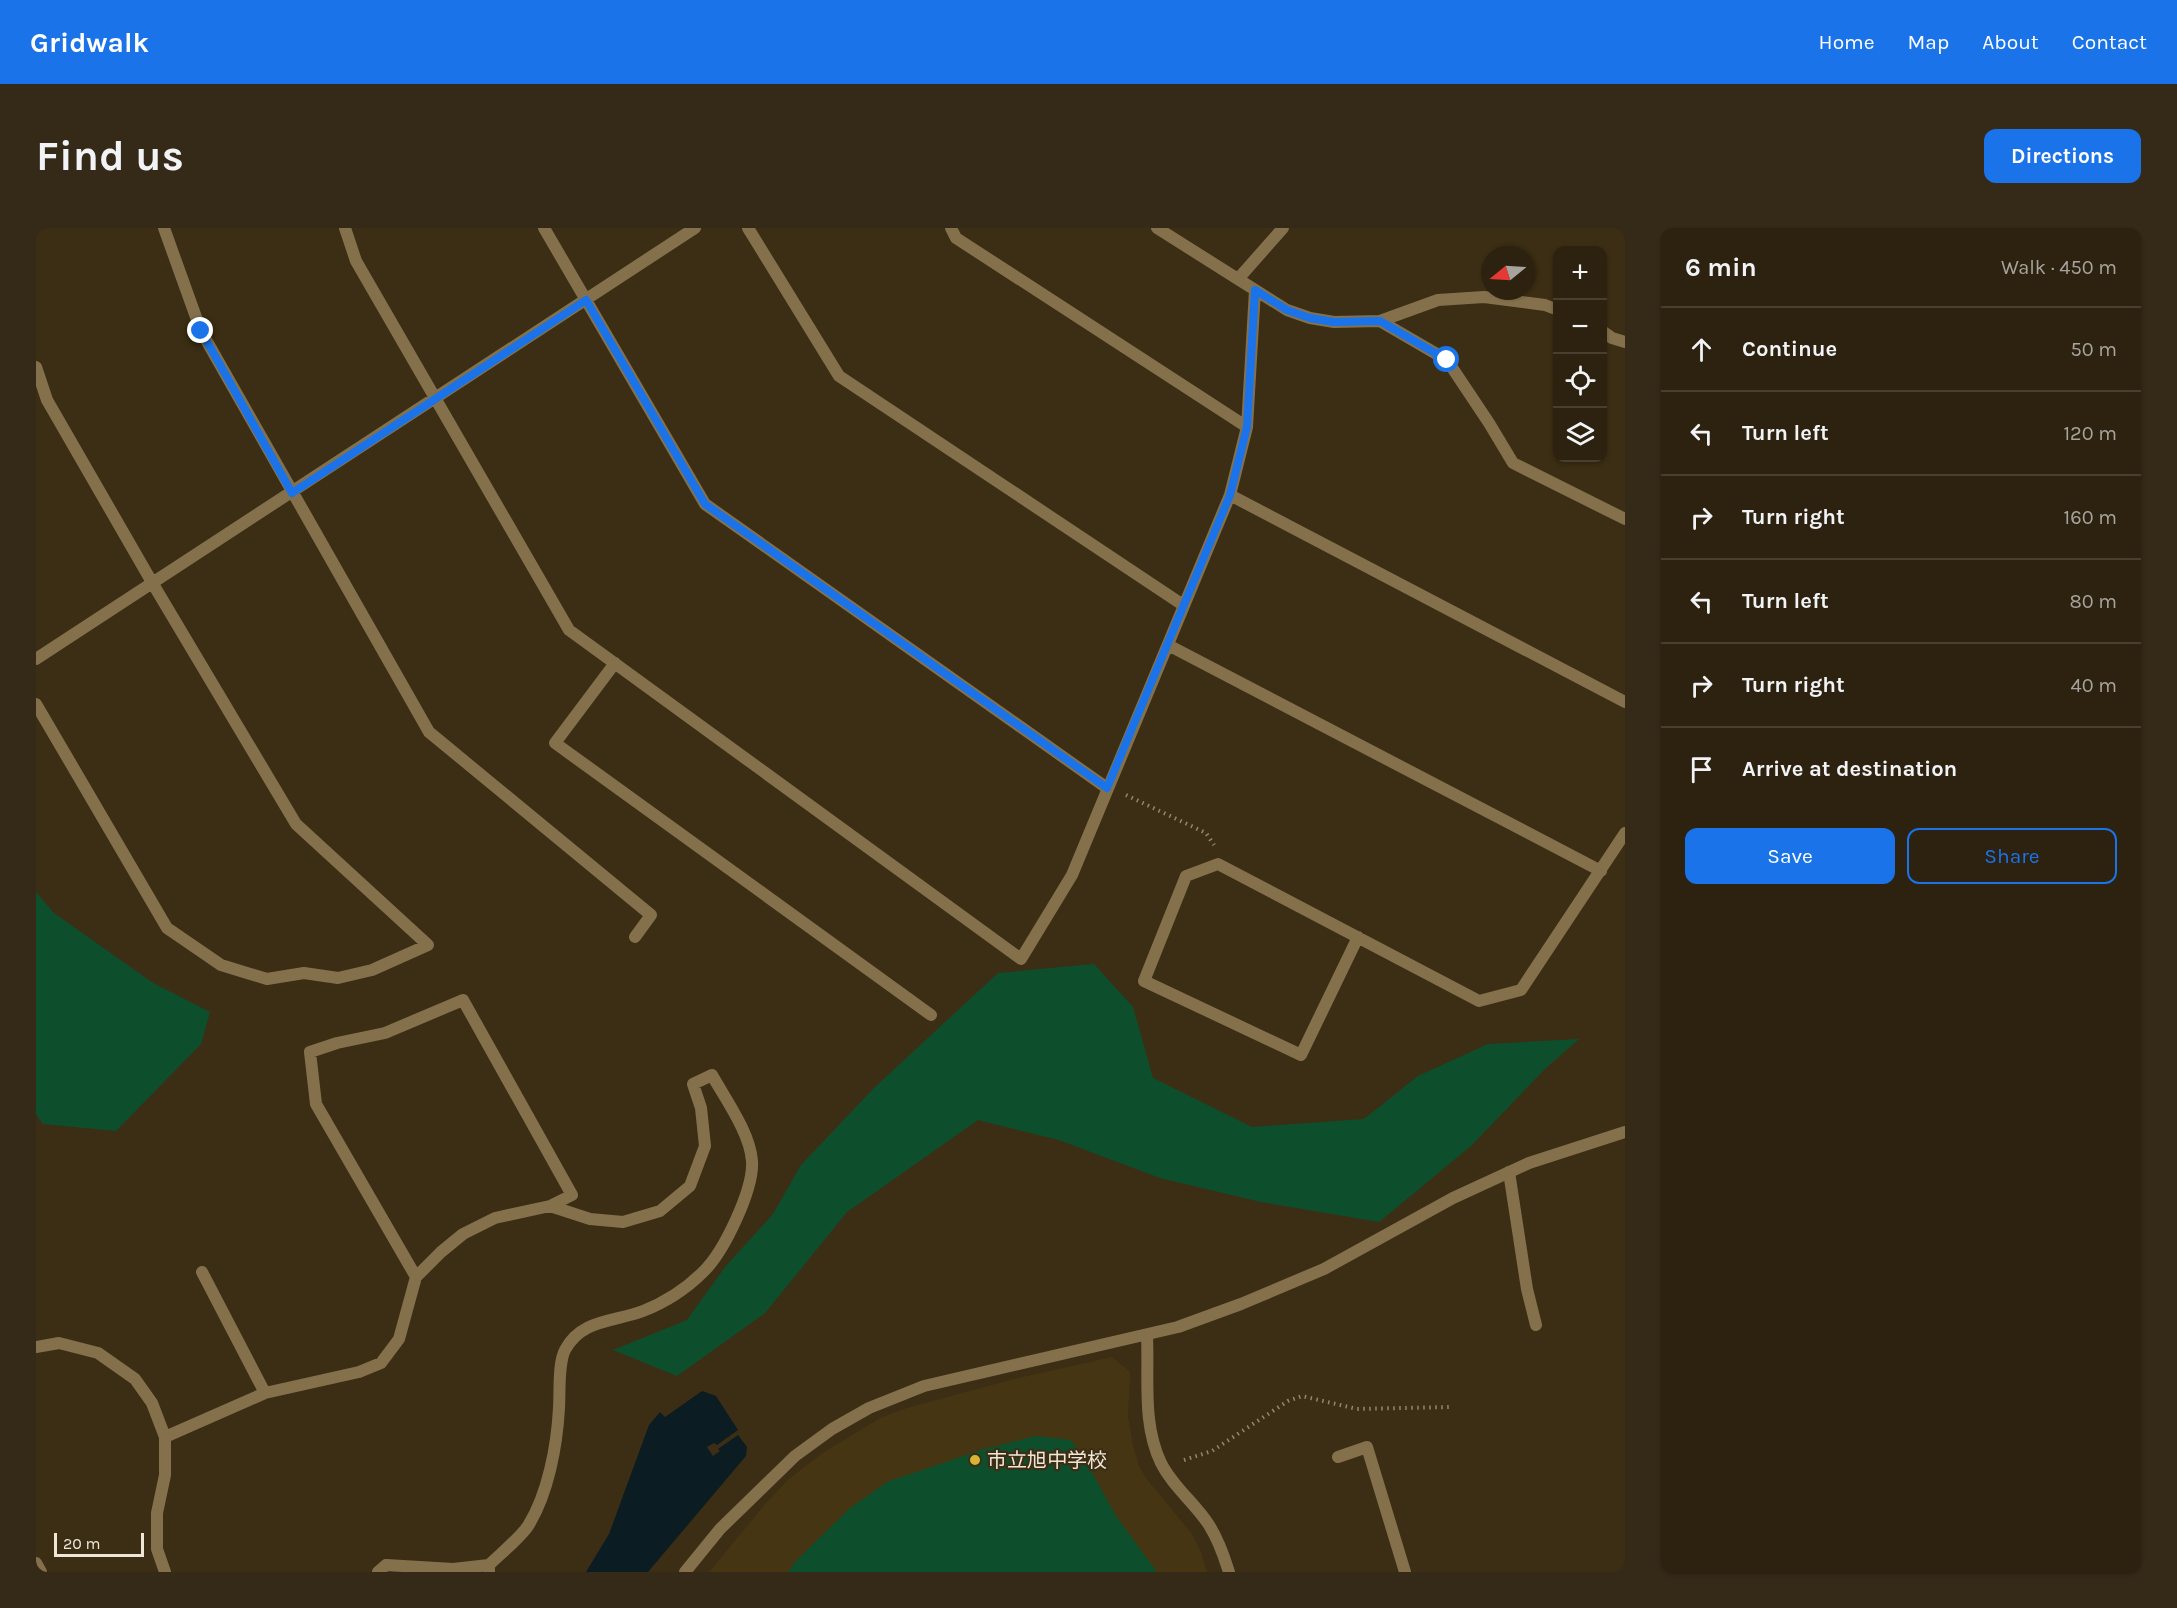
<!DOCTYPE html>
<meta charset="utf-8">
<style>
body{margin:0;font-family:Karla,"Noto Sans JP",sans-serif;background:#352a18;color:#f1f3f6}
.controls{position:absolute;right:18px;top:18px;display:grid;overflow:hidden;border-radius:12px;box-shadow:0 2px 4px #0004}
.controls button{width:54px;height:54px;display:grid;place-items:center;padding:0;border:0;border-bottom:2px solid #483f2f;background:#2d220f;color:#f1f3f6;font:30px sans-serif}
.compass{position:absolute;left:1445px;top:18px;width:54px;height:54px;border-radius:50%;background:#2d220f;box-shadow:0 2px 4px #0004;rotate:252deg}
.scale{position:absolute;left:18px;bottom:15px;width:90px;box-sizing:border-box;padding-left:6px;border:3px solid #efe6d7;border-top:0;font-size:16px;line-height:21px;white-space:nowrap;color:#efe6d7;-webkit-text-stroke:4px #3c2e14;paint-order:stroke}
.stop{position:absolute;width:18px;height:18px;margin:-14px;border:4px solid #1a73e8;border-radius:50%;background:#fff}
.stop.end{background:#1a73e8;border-color:#fff;box-shadow:0 2px 6px #0008}
.list{margin:0;padding:0;list-style:none}
h2{display:flex;justify-content:space-between;align-items:center;height:78px;margin:0;padding:0 24px;font-size:26px}
h2 small{font-size:20px;font-weight:400;color:#a7a49e}
.list li{display:grid;grid-template-columns:39px 1fr auto;gap:18px;align-items:center;box-sizing:border-box;height:84px;padding:0 24px;border-top:2px solid #483f2f}
.list b{display:block;font-size:22px;white-space:nowrap}
.list em{font-size:20px;font-style:normal;color:#a7a49e}
.actions{display:flex;gap:12px;padding:18px 24px}
.actions a{flex:1;padding:14px 0;border:2px solid #1a73e8;border-radius:12px;text-align:center;font-size:21px;color:#1a73e8}
.actions .main{background:#1a73e8;color:#fff}
.icon{flex:none;width:33px;height:33px;fill:none;stroke:currentColor;stroke-width:2;stroke-linecap:round;stroke-linejoin:round}
.map{position:relative;flex:none;width:1589px;height:1344px;overflow:hidden;border-radius:12px}
header{display:flex;align-items:center;gap:36px;box-sizing:border-box;height:84px;padding:0 30px;background:#1a73e8;color:#fff}
header strong{font-size:28px}
nav{display:flex;gap:33px;margin-inline-start:auto;font-size:21px}
.intro{display:flex;align-items:center;justify-content:space-between;box-sizing:border-box;height:144px;padding:0 36px}
h1{margin:0;font-size:42px}
.button{padding:15px 27px;border-radius:12px;background:#1a73e8;color:#fff;font-size:21px;font-weight:700}
main{display:flex;gap:36px;padding:0 36px}
aside{flex:1;background:#2d220f;border-radius:12px;box-shadow:0 2px 4px #0004}
.map>svg:first-child{display:block}
.built{fill:#463513}
.green{fill:#0d4f2d}
.water{fill:#0b1c22}
.lines{fill:none;stroke-linecap:round;stroke-linejoin:round}
.path{stroke:#938772;stroke-width:4;stroke-dasharray:1.5 4.5;stroke-linecap:butt}
.minor{stroke:#84714c;stroke-width:12}
.tertiary{stroke:#84714c;stroke-width:12}
.route{stroke:#1a73e8;stroke-width:8}
.poi-dot{fill:#d8b434;stroke:#3c2e14;stroke-width:2}
.labels{text-anchor:middle;dominant-baseline:central;stroke-width:4.5;stroke-linejoin:round;paint-order:stroke}
.poi-label{font-size:20px;fill:#efe6d7;stroke:#3c2e14;text-anchor:start}
</style>
<header>
<strong>Gridwalk</strong>
<nav><a>Home</a><a>Map</a><a>About</a><a>Contact</a></nav>
</header>
<div class="intro"><h1>Find us</h1><a class="button">Directions</a></div>
<main>
<div class="map">
<svg width="1589" height="1344" viewBox="0 0 1589 1344">
<rect width="100%" height="100%" fill="#3c2e14"/>
<!-- built -->
<path class="built" d="M1076,1129l18,15 -2,45 5,29 6,20 7,12 46,56 9,18 6,20h-498l58,-70 22,-23 32,-25 59,-36 27,-10 107,-29z"/>
<!-- green -->
<path class="green" d="M0,664l18,21 99,70 57,29 -9,32 -85,87 -73,-7 -7,-10z
M1058,736l39,43 20,71 99,49 112,-8 54,-43 70,-32 91,-5 -34,30 -74,77 -92,76 -118,-20 -101,-24 -101,-38 -81,-20 -131,92 -82,101 -88,63 -64,-26 74,-30 38,-53 48,-53 28,-49 73,-77 124,-115z
M1000,1208l35,4 17,25 28,51 41,56h-369l8,-11 54,-53 37,-26 97,-33z"/>
<!-- water -->
<path class="water" d="M666,1163l14,5 22,34 -21,15 -3,-2 -7,4 6,9 7,-5 -2,-2 20,-14 9,12 -1,9 -98,116h-62l23,-38 40,-109 11,-13 5,5z"/>
<g class="lines">
<!-- path -->
<path class="path" d="M1090,567l80,38 8,12
M1148,1232l28,-9 76,-50 14,-5 55,13 93,-2"/>
<!-- minor -->
<path class="minor" d="M128,0l37,103 228,401 222,183 -16,22
M309,0l11,33 213,369 452,329 51,-84 158,-380 17,-68 8,-137
M508,0l161,276 402,284
M712,0l91,148 344,229
M915,0l5,10 291,189
M1121,0l130,82 23,8 24,4 46,-1 58,-21 46,-3 61,8 13,5
M1202,51l45,-51
M1344,93l67,39 42,63 24,40 112,56
M1566,103l10,7 13,4
M0,139l11,33 106,184 143,240 132,121 -56,25 -34,8 -34,-5 -37,6 -46,-14 -54,-37 -131,-224
M1194,267l395,207
M1132,417l433,226
M0,431l659,-431
M579,435l-60,80 376,272
M1322,709l-57,118 -157,-74 42,-105 32,-12 261,137 42,-11 104,-157
M1473,944l18,117 9,36
M166,1044l63,121
M1111,1108c2,43 -5,87 14,127 12,24 34,40 48,62 9,14 15,31 20,47
M0,1119l23,-4 39,10 37,26 17,24 13,34v38l-8,38v36l8,23
M129,1209l100,-44 94,-21 22,-9 18,-24 17,-62 25,-25 22,-18 32,-16 55,-12 22,-11 -109,-195 -78,33 -48,10 -27,9 6,52 100,173
M1302,1229l29,-10 38,125
M0,1335l5,9
M342,1344l8,-7 67,4 36,-4
M453,1344v-7c11,-11 30,-26 39,-39 20,-32 29,-80 31,-118 1,-15 -1,-45 6,-58 16,-31 49,-28 78,-39 23,-9 43,-22 60,-39 21,-20 51,-83 49,-111 -2,-28 -26,-61 -40,-86l-19,9 8,24 4,38 -15,40 -30,25 -37,11 -33,-3 -40,-13"/>
<!-- tertiary -->
<path class="tertiary" d="M649,1344l35,-43 75,-73 37,-27 37,-21 55,-22 254,-59 63,-23 83,-35 129,-71 76,-35 96,-31"/>
</g>
<g class="lines">
<!-- route -->
<path class="route" d="M165,103l91,162 294,-193 119,204 402,284 123,-293 17,-68 8,-137 32,20 23,8 24,4 46,-1 67,39"/>
</g>
<!-- markers -->
<circle class="poi-dot" cx="939" cy="1232" r="6"/>
<g class="labels">
<!-- poi labels -->
<g class="poi-label">
<text x="951" y="1232">市立旭中学校</text>
</g>
</g>
</svg>
<div class="controls">
<button>+</button>
<button>−</button>
<button><svg class="icon" aria-label="locate" viewBox="0 0 24 24"><circle cx="12" cy="12" r="6"/><path d="M12 2v4M12 18v4M2 12h4M18 12h4"/></svg></button>
<button><svg class="icon" aria-label="layers" viewBox="0 0 24 24"><path d="M12 4l9 5-9 5-9-5zM3 14l9 5 9-5"/></svg></button>
</div>
<svg class="compass" viewBox="-18 -18 36 36"><path d="M0-13l5 13h-10z" fill="#e53935"/><path d="M0 13l5-13h-10z" fill="#a7a49e"/></svg>
<div class="scale">20 m</div>
<div class="stop" style="left:1411px;top:132px"></div>
<div class="stop end" style="left:165px;top:103px"></div>
</div>
<aside>
<h2>6 min<small>Walk · 450 m</small></h2>
<ul class="list">
<li><svg class="icon" aria-label="ahead" viewBox="0 0 24 24"><path d="M12 20V5M6 11l6-6 6 6"/></svg><div><b>Continue</b></div><em>50 m</em></li>
<li><svg class="icon" aria-label="left" viewBox="0 0 24 24"><path d="M17 20v-9H6M10 6l-5 5 5 5"/></svg><div><b>Turn left</b></div><em>120 m</em></li>
<li><svg class="icon" aria-label="right" viewBox="0 0 24 24"><path d="M7 20v-9h11M14 6l5 5-5 5"/></svg><div><b>Turn right</b></div><em>160 m</em></li>
<li><svg class="icon" aria-label="left" viewBox="0 0 24 24"><path d="M17 20v-9H6M10 6l-5 5 5 5"/></svg><div><b>Turn left</b></div><em>80 m</em></li>
<li><svg class="icon" aria-label="right" viewBox="0 0 24 24"><path d="M7 20v-9h11M14 6l5 5-5 5"/></svg><div><b>Turn right</b></div><em>40 m</em></li>
<li><svg class="icon" aria-label="arrive" viewBox="0 0 24 24"><path d="M6 21V4h12l-3 4 3 4H6"/></svg><div><b>Arrive at destination</b></div></li>
</ul>
<div class="actions"><a class="main">Save</a><a>Share</a></div>
</aside>
</main>
